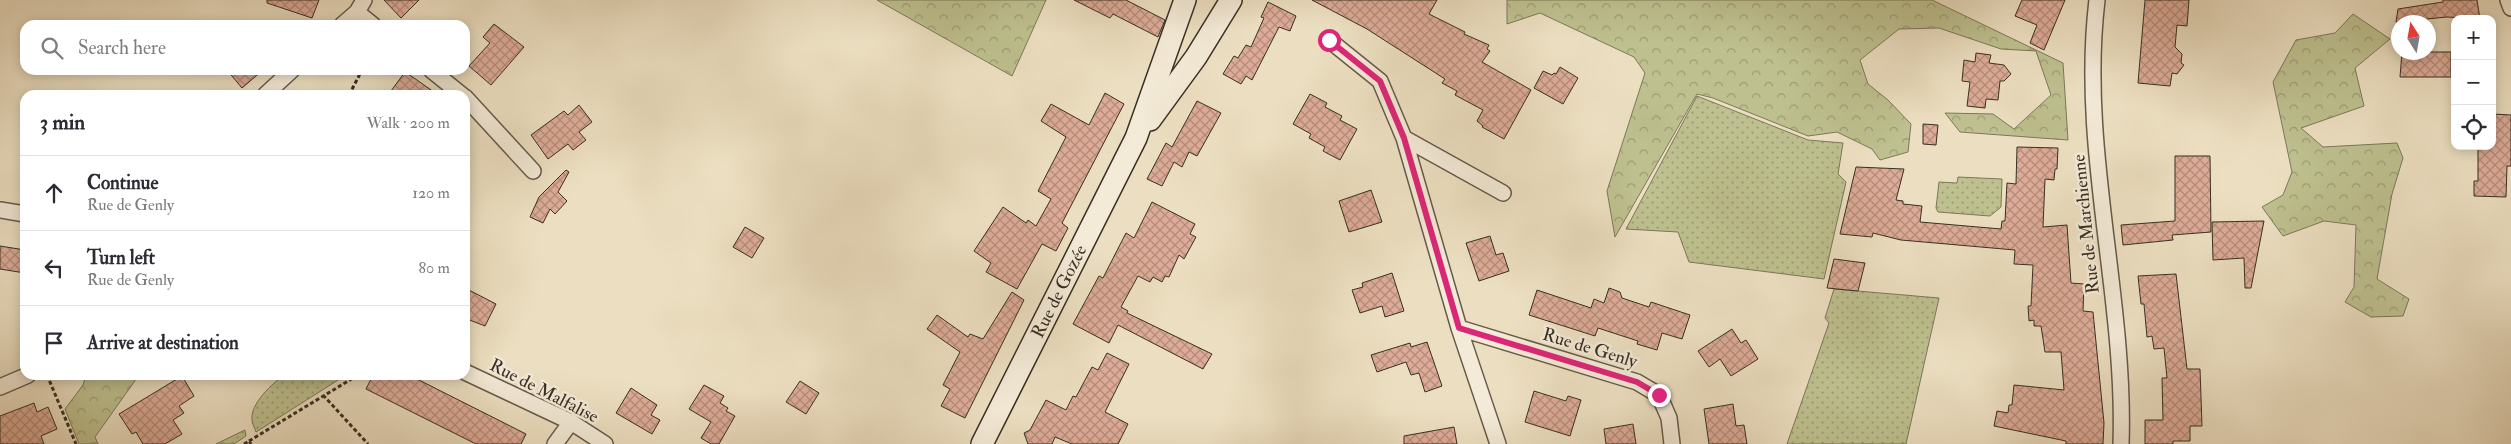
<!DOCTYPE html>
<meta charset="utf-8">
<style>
body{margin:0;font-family:"IM FELL Double Pica",serif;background:#f2f2f3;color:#2b2b33}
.controls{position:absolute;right:15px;top:15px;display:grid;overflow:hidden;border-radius:10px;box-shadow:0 2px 12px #0003}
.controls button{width:45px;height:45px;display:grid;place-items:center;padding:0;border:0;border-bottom:1px solid #e1e1e2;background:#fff;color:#2b2b33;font:25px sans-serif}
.compass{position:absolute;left:2391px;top:15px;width:45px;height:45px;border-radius:50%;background:#fff;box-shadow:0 2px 12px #0003;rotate:349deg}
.stop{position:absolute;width:15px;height:15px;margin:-11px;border:4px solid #db2777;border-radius:50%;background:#fff}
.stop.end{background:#db2777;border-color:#fff;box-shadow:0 1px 5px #0008}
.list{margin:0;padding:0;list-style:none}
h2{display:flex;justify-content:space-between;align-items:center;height:65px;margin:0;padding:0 20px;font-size:21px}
h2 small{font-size:16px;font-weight:400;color:#7c7c81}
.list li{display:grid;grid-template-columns:32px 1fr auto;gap:15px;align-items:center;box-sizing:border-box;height:75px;padding:0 20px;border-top:1px solid #e1e1e2}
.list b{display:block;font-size:19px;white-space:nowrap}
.list p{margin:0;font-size:16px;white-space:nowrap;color:#7c7c81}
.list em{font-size:16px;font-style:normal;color:#7c7c81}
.icon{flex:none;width:28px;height:28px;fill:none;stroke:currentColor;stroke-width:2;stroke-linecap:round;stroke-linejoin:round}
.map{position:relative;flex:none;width:2511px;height:444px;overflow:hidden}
.search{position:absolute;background:#fff;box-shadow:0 2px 12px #0003;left:20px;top:20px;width:450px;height:55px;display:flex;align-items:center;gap:12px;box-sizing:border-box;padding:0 18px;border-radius:15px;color:#7c7c81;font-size:19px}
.panel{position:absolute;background:#fff;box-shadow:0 2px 12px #0003;left:20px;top:90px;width:450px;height:290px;border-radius:15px}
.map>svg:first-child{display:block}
.grass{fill:url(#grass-dots);stroke:#7c7859}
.forest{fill:url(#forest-crowns);stroke:#7c7859}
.building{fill:url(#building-cross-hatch);stroke:#392f23}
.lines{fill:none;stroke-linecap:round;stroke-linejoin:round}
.minor-casing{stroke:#665b4a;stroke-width:18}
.secondary-casing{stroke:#392f23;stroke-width:24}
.path{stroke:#392f23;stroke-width:3;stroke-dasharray:4 2.5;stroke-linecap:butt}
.minor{stroke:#f3ead7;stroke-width:15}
.secondary{stroke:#f3ead7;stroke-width:21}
.route{stroke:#db2777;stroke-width:6}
.labels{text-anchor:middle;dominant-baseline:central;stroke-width:5;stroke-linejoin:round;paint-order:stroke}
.street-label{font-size:18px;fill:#392f23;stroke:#f3ead7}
</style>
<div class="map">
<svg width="2511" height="444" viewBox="0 0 2511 444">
<defs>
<pattern id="grass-dots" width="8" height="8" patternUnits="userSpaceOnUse" patternTransform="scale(1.25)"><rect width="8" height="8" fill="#bec08f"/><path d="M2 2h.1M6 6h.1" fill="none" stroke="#9b9c74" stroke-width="1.8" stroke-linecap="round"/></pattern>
<pattern id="forest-crowns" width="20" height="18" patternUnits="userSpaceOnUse" patternTransform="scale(1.25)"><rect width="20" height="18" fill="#bec08f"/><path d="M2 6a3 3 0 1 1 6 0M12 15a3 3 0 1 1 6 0" fill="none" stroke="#9b9c74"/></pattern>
<pattern id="building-cross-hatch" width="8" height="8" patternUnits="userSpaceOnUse" patternTransform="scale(1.25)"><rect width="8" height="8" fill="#ddab97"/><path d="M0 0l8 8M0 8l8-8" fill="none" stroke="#b48c7b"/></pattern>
</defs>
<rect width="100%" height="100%" fill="#ecdfc1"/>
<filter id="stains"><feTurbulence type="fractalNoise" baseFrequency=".004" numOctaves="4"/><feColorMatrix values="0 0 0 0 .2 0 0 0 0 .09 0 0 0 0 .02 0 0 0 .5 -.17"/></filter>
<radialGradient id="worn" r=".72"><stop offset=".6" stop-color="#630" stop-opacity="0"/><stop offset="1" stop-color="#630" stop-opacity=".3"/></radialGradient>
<!-- grass -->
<path class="grass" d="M1697,96l111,44 35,3 -5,31 8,8 -22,97 -135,-17 -11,-30 -52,-3z
M1958,177l44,2 -1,28 -11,9 -52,-4 -2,-4 3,-26 18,1z
M1834,289l105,9 -33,146h-119l42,-121 -4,-5z
M285,375h61l-90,57c-1,-4 -4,-8 -4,-12 -2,-16 20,-37 33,-45z
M245,430l1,6 -12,8h-18z"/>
<!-- forest -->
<path class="forest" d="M877,0h169l-34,76z
M1507,0h425l131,63 5,77 -108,-8 -15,-19 48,1 21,15 37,-34 -15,-44 -35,-2 -62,-21 -40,1 -39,31 8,24 20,16 23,24 -3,28 -28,8 -8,-11 -35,-17 -29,4 -95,-38 -16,-4 -82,143 -8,-46 38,-118 -11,-16 -94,-44 -33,11z
M2353,14l37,25 -35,29 9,38 -63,22 22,19 74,-4 6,15 -11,36 -15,85 32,20 -6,17 -32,1 -26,-15 9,-15 2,-62 -32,-4 -41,15 -21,-29 21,-12 9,-23 -19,-90 23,-42 39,-7z
M86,375h53l-44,62 3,7h-19l-14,-35 18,-24z"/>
<!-- building -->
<path class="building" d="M267,0h52l-7,18 -45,-15z
M384,0h35l-18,18z
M1074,0h52l39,20 -7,17 -45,-23 -3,4z
M1312,0h125l-8,14 36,18 -1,2 25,11 -2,4 3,2 -8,11 49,28 -27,49 -22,-12 1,-1 -6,-5 6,-11 -28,-15 2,-4 -15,-8 3,-4 -78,-50z
M2022,0h43l-21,50 -14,-7 7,-18 -22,-9z
M2145,0h44l-2,26 -10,-1 -2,22 7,7 -1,9 3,2 -7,9 -5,-1 -2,13 -32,-3z
M2443,0h34l3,19 -33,-2 -51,5 2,-13 45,-7z
M1268,2l28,14 -6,15 -11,-4 -27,53 -6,-4 -5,8 -18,-10 11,-18 4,2 8,-13 5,2 13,-29 -3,-1z
M494,24l30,23 -33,38 -22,-19 21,-23 -7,-6z
M2402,52h49v25h-51z
M1976,53l15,2 -2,8 15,2 7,9 -7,7h-4l-2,19 -12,-1 -1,9 -18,-2 3,-24 -8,-1 2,-21 11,2z
M1560,67l18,11 -15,26 -29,-16 9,-17 9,4 2,-2 2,1z
M227,70h36l-21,18z
M405,72l12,8 21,15h-50z
M1105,93l19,11 -62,119 6,5 -12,23 -14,-7 -25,45 -31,-17 5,-9 -17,-12 29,-44 23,16 2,-3 8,6 15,-27 -13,-8 28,-54 -25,-16 10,-17 38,21z
M1310,94l17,9 -2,4 17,9 -2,4 17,9 -17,31 -17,-9 2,-4 -16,-9 2,-4 -18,-10z
M1197,101l24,12 -24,43 -8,-4 -7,15 -8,-5 -12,24 -15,-7 19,-36 6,4z
M579,105l13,17 -13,10 7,8 -13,10 -5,-6 -20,15 -17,-24 33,-24 4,4z
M2492,114l19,1v51h-4l-1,31 -32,-1v-15h4v-35h14z
M1923,124l15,1 -2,20 -13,-1z
M2017,147l41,1 -1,21h-2l-1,11 -9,-1 -2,48 24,-2 4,58 13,1 -1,27 10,1 11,111 -1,21h-37v-3l-72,-15 3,-15 11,2 1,-8h3l2,-20 50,5 -3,-38h-16l-4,-26h-7v-6l-5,1 -1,-15h3l2,-41 -19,-1 1,-14 -114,-10 -28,-7 -1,4 -32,-3 16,-67 48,2 -8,31 7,1v3l19,2 -2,16 81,7 1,-8h3l2,-38 9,1z
M2175,156h35l1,76 -39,3 1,5 -50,5 -2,-20 54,-4z
M566,170l3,2 -11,20 9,9 -12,13 -5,-5 -7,14 -13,-6 9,-20z
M1371,190l11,32 -33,10 -10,-31z
M1152,202l43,22 -5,10 6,3 -12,22 -5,-4 -10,22 -4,-1 -3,6 -9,-5 -3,5 -12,-6 -17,31 7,4 -1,2 85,41 -9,15 -85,-44 -9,18 -36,-19 26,-48 4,2 23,-45 8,5z
M2264,221l-13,67h-6l-1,-30 -31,2 -1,-38z
M745,227l19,11 -12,20 -19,-11z
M1490,236l6,19 7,-2 6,18 -30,10 -13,-38z
M0,246l25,4v23l-25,-4z
M1834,259l31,4 -7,28 -31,-3z
M1392,273l12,38 -19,6 -3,-11 -22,7 -8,-23 11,-3 -1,-4z
M2176,274l11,95h13l2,57h-12v15h-17v3h-28v-24h18l-1,-42h5l-3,-30 -10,1 -2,-13 -5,1 -3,-33h-3l-3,-28z
M465,288l31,16 -11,22 -18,-7 1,-2 -3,-1z
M1609,288l11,4 2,6 27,9 2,-5 39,13 -8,24 -20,-6 -5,17 -20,-6 1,-3 -40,-13 -3,8 -66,-21 8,-25 54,18 3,-9 10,4z
M1012,292l12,8 -59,118 -24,-12 9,-17 -7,-4 17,-33 -33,-23 10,-14 31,22 2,-3 13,5z
M1732,329l9,14 5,-3 12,19 -27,17 -11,-17 -11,8 -11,-16z
M1427,342l15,44 -17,6 -6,-19 -8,2 -5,-13 -29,10 -6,-17 39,-12 1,4z
M1107,353l22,11 -24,48 23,12 -10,20h-46l-17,-7 -3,7h-24l-4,-11 6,-3 16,-30 20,10 7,-14 3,1 16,-30 6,3z
M373,375h36l117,59 -5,10h-45l-110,-55z
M182,376l12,20 -15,10 5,7 -11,7 9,14 -17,10h-22l-7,-12 -4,2 -13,-20z
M800,381l19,12 -13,21 -20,-12z
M704,385l20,11 -4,7 8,5 -2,3 9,5 -16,28h-8l-10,-6 10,-16 -22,-13z
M631,388l26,17 -6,10 9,5 -8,14 -36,-21z
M1534,391l32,10 2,-5 13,4 -11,36 -45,-14z
M34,403l3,9 11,-5 9,22 -16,7 3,8h-44v-28z
M1733,404l3,22 8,-1 3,19h-38l-5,-35z
M1633,424l3,20h-30l-2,-15z
M1454,427l3,17h-53v-8z"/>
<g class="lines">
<defs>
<path id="minor" d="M2097,0c-18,149 29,296 24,444
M2508,0l3,8
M357,12l16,13
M342,25l15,-13 7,-12
M1329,40l51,41 24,57 55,190 39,116
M431,70l31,25
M265,95l27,-25
M465,97l68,74
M1404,138l99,55
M0,210l25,4
M1459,328l178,54 22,13 10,23 3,26
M465,372l106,50 34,22
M0,387l28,-12
M555,444l16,-22"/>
<g id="secondary">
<path d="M1150,120l46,-63 35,-57"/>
<path id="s1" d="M982,444l154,-306 49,-138"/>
</g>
</defs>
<!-- minor casing -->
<use href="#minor" class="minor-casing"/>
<!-- secondary casing -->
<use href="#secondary" class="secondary-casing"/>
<!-- path -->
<path class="path" d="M349,95l13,-25
M47,375l29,69
M323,395l45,49
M249,441l109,-66
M244,444l5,-3 2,3"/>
<!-- minor -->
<use href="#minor" class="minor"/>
<!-- secondary -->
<use href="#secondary" class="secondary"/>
</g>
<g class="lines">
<!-- route -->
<path class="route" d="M1329,40l51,41 24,57 55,190 178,54 22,13"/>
</g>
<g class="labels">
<!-- street labels -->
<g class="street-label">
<text transform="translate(2086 224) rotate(-96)">Rue de Marchienne</text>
<text stroke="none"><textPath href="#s1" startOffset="171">Rue de Gozée</textPath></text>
<text transform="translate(1590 348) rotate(17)">Rue de Genly</text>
<text transform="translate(544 391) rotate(27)">Rue de Malfalise</text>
</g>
</g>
<rect width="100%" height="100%" filter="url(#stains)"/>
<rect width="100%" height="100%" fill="url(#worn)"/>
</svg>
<div class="controls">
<button>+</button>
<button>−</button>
<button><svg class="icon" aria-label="locate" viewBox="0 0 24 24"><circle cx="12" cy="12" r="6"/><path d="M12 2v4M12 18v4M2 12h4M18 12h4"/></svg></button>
</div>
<svg class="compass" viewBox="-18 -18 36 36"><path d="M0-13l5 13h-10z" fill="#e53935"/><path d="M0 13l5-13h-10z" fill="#7c7c81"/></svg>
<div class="stop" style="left:1329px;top:40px"></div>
<div class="stop end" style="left:1659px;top:395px"></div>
<div class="search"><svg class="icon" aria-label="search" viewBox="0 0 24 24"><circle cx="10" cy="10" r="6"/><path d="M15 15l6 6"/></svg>Search here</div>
<section class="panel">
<h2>3 min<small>Walk · 200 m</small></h2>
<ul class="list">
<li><svg class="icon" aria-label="ahead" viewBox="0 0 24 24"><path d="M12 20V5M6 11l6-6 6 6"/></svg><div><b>Continue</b><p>Rue de Genly</p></div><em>120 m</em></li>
<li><svg class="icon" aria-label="left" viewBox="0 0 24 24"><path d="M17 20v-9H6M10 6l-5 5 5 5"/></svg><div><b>Turn left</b><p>Rue de Genly</p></div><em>80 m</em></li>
<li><svg class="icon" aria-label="arrive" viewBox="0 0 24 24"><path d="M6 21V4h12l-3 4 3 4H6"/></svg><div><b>Arrive at destination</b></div></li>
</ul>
</section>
</div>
